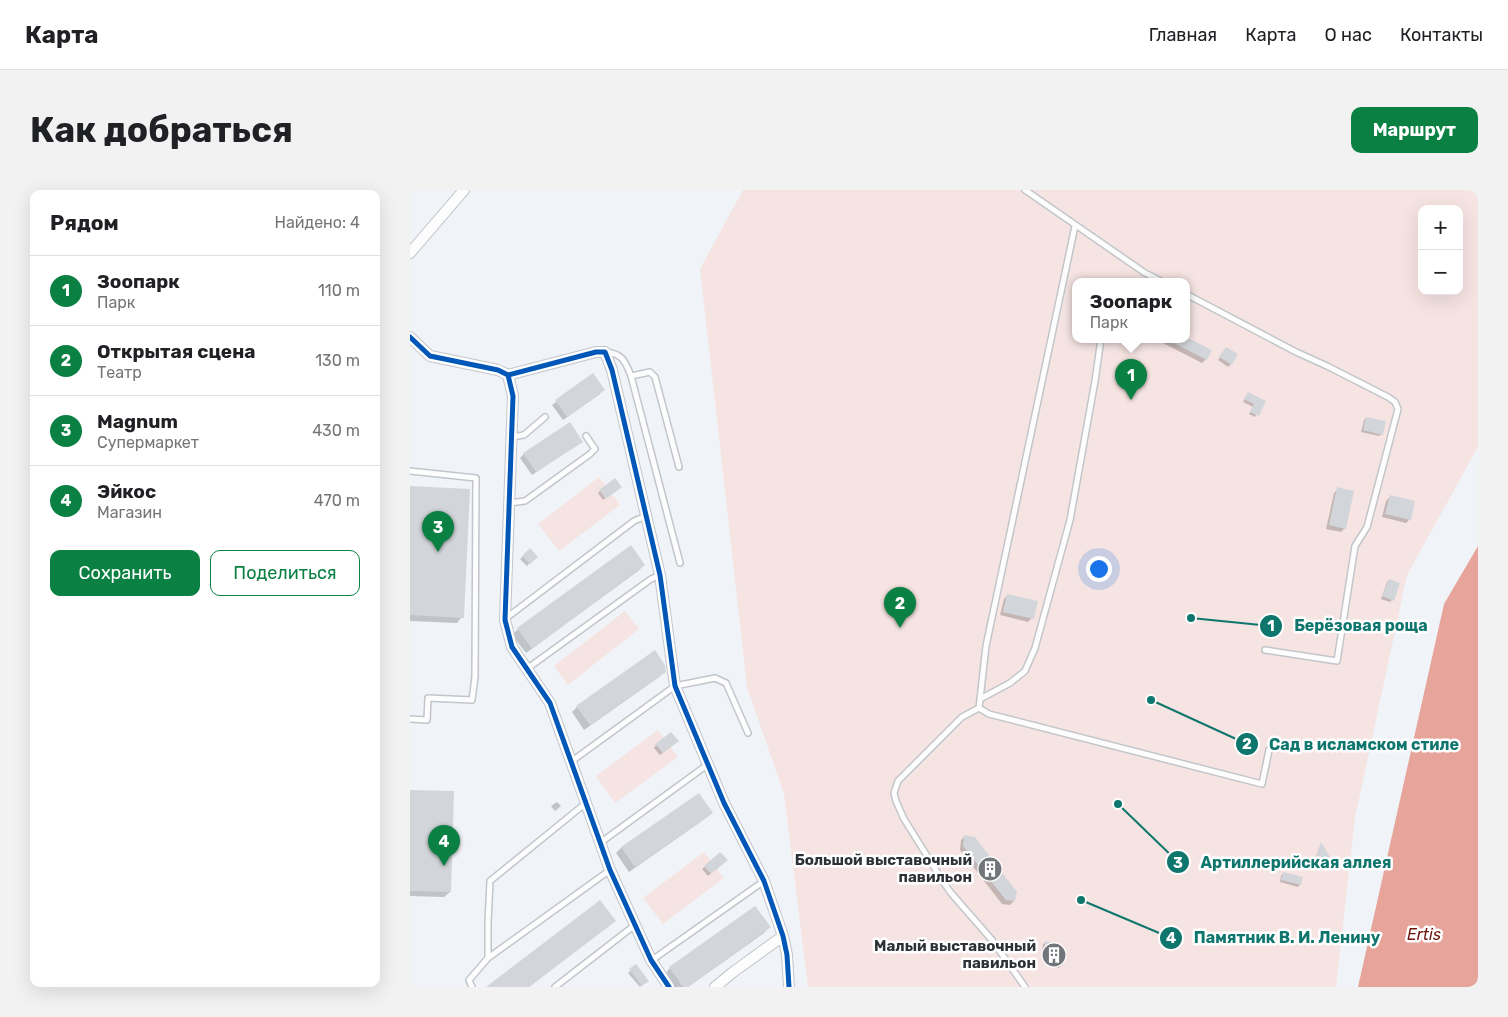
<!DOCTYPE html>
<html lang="ru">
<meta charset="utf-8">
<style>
body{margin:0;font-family:Rubik,sans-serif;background:#f2f2f2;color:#202124}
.controls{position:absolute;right:15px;top:15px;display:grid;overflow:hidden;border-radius:10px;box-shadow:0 5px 20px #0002}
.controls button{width:45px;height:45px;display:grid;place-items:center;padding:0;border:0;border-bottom:1px solid #e0e0e0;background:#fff;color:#202124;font:25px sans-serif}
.you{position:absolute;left:688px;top:378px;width:18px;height:18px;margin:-12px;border:4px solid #fff;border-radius:50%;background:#1a73e8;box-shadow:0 0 0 8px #1a73e833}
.badge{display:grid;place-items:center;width:32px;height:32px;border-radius:50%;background:#0b8043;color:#fff;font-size:16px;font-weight:700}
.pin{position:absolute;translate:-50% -41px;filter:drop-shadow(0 1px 2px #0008)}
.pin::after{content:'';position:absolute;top:26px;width:18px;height:15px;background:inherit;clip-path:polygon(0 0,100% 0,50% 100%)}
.popup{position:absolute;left:662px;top:88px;width:118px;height:65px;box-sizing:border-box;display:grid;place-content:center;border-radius:10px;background:#fff;filter:drop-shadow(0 1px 4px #0005);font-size:16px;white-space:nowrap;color:#757577}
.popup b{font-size:19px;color:#202124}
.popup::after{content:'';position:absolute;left:50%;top:100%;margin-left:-10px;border:10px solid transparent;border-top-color:#fff}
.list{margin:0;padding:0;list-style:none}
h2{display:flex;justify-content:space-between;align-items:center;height:65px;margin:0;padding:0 20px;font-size:21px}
h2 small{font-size:16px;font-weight:400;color:#757577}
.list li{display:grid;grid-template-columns:32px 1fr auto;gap:15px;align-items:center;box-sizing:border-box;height:70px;padding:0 20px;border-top:1px solid #e0e0e0}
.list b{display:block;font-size:19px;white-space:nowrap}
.list p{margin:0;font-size:16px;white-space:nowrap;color:#757577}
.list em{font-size:16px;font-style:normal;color:#757577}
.actions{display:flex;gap:10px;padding:15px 20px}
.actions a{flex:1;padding:11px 0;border:1px solid #0b8043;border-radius:10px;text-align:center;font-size:18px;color:#0b8043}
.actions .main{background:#0b8043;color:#fff}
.map{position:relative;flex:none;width:1068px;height:797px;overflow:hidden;border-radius:10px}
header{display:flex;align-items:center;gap:30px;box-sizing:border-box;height:70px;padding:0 25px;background:#fff;border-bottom:1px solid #e0e0e0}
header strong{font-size:24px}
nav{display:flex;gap:28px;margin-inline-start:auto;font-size:18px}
.intro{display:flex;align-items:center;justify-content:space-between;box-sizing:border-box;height:120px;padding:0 30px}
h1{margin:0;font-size:35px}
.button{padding:12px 22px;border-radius:10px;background:#0b8043;color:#fff;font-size:18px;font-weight:700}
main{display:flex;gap:30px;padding:0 30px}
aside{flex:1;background:#fff;border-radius:10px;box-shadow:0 5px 20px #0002}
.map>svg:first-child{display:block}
.green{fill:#f6e4e2;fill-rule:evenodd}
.water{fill:#e6a49a}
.shadow{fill:#0003}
.building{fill:#d2d6da}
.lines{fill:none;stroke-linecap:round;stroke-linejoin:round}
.lane-casing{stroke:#c2c6ca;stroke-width:8}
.street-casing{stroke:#c2c6ca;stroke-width:12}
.lane{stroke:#fdfdfe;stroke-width:5}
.street{stroke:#fdfdfe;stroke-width:10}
.cycleway-casing{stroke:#fff;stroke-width:8}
.cycleway{stroke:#0057b8;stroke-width:5}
.labels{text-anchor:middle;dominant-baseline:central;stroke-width:5;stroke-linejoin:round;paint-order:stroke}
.poi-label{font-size:15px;font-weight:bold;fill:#2e3135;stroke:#fff;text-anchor:end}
.water-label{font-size:16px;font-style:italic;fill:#6c160d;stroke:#fff}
.leader{fill:none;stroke:#0f766e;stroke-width:2}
.callout-dot{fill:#0f766e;stroke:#fff;stroke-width:2}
.mark-label{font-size:15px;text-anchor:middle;font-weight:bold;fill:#fff}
.callout-label{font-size:16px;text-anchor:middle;font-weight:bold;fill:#0f766e;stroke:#fff;stroke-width:5;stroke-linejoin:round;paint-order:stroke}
</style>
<header>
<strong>Карта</strong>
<nav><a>Главная</a><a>Карта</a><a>О нас</a><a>Контакты</a></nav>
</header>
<div class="intro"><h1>Как добраться</h1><a class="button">Маршрут</a></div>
<main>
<aside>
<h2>Рядом<small>Найдено: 4</small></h2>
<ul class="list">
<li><span class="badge">1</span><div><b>Зоопарк</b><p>Парк</p></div><em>110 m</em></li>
<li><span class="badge">2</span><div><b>Открытая сцена</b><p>Театр</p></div><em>130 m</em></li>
<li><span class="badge">3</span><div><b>Magnum</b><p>Супермаркет</p></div><em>430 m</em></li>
<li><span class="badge">4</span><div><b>Эйкос</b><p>Магазин</p></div><em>470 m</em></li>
</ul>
<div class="actions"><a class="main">Сохранить</a><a>Поделиться</a></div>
</aside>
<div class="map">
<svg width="1068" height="797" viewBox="0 0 1068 797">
<rect width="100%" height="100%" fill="#f0f4f9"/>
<!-- green -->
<path class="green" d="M333,0h735v257l-71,128 -52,243 -19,169h-528l-24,-193 -37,-107 -47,-418zM1012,19h37v82h-37zM666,91h110v58h-110z
M189,287l21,28 -61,46 -21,-27z
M215,421l14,18 -71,56 -14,-19z
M248,540l20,27 -63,46 -19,-27z
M294,662l20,26 -61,46 -20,-26z"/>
<!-- water -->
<path class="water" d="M1068,356v441h-120l86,-383z"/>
<!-- shadow -->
<path class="shadow" d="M776,148l24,12 -4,9 -4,4 -47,-24z
M814,161l7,13 -3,3 -10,-7z
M183,185l7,19 -37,26 -11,-15z
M836,206l18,6 -9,15 -6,-3 4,-7 -10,-5z
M956,228l16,16 -3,2 -18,-4 3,-12z
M167,255l-45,30 -12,-17 4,-4z
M0,297l52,130 -5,6 -47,-2z
M208,299l-15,11 -5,-7 2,-2z
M928,299l7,39 -4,4 -15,-3 8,-36z
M980,307l20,22 -4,4 -24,-6 4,-16z
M120,360l6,6 -9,10 -7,-7z
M234,375l-6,6 -112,82 -14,-18 6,-6z
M979,390l3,20 -2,2 -9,-3 6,-17z
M598,405l24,23 -4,4 -28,-7 4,-16z
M255,481l-6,6 -75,53 -12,-18 5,-5z
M265,553l-15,12 -6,-7 2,-3z
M0,601l40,101 -6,5 -34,-1z
M289,604l13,19 -6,5 -77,54 -13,-19 5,-5z
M147,612l4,4 -6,5 -4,-5z
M555,646l49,65 -4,4 -8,-1 -42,-54 1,-10z
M911,654l8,13 -12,8 -4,-2z
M310,664l6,6 -18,16 -6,-7z
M873,683l17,11 -2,3 -18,-5 1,-6z
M345,717l14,20 -5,6 -76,54h-14l-9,-13 5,-6z
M204,731l-85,66h-41z
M636,752l16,23 -3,3 -8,-2 -9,-12 1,-10z
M226,776l8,17 -4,4 -12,-14z"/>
<!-- building -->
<path class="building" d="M756,149h24l22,11 -5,10z
M816,157l12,7 -6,11 -13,-8z
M183,183l12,17 -38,27 -12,-17z
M838,202l18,9 -7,15 -9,-4 4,-8 -10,-5z
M956,227l20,4 -3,14 -20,-5z
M160,232l13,20 -47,30 -13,-19z
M205,288l7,9 -16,12 -7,-9z
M0,296l60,3 -6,129 -54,-3z
M927,297l17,4 -8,38 -17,-4z
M980,305l25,6 -4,19 -26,-6z
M221,355l14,20 -113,84 -15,-21z
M120,358l8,9 -8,7 -8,-8z
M979,389l11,4 -6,18 -12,-5z
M597,404l31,7 -4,18 -31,-7z
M245,460l10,15 1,7 -76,53 -14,-19z
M261,542l8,9 -16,12 -8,-9z
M0,600l44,1 -3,101 -41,-1z
M289,603l14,20 -78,54 -14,-20z
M554,645l11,2 42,55 -2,9 -9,-1 -43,-54z
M911,652l9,15 -10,6 -5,-3z
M310,662l8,8 -17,14 -7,-8z
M873,682l20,5 -2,8 -20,-5z
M190,710l16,21 -87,66h-43z
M345,716l16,21 -83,60h-5l-14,-20z
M635,751l8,2 12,15 -2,8 -9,-2 -10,-13z
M226,774l13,17 -7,5 -13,-17z"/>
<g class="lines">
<defs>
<path id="lane" d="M615,0l120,83 16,8
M776,104l110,58 31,14 61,31 7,5 3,7 -31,118 -12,19 -18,115 -72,-11
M196,162c17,2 19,9 25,24l49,187
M221,186l19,-4 5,5 24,90
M101,247l13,-2 21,-18
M0,281l66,7 -1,199 -3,23 -44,-2 -1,22 -17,-1
M99,313l16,-2 65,-47 5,-5 -9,-13
M95,429l129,-98 12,-5
M118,478l123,-89 9,-4
M570,509l30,-16 15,-12 10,-23 35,-128 25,-139 6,-42
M569,518l10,6 273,70 7,-34
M162,571l103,-75 40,-8 11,5 22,50
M190,653l107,-78
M78,768v-36l2,-41 96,-78
M242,770l112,-79
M62,797l-3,-7 19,-22 122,-88
M145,797l80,-62
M615,797l-33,-47 -41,-47 -7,-10 -40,-64 -8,-18 -2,-8 4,-12 64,-64 17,-9 7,-62 89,-420"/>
<path id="street" d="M0,63l54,-63
M0,147l20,19 68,14 10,5 5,21 -8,224 7,27 38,56 60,167 41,90 18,27
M98,185l88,-23h9l7,18 48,205 15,111 49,117 40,78 19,55 4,19 2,32
M305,797l17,-14 51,-37"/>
</defs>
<!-- lane casing -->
<use href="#lane" class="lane-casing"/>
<!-- street casing -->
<use href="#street" class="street-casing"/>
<!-- lane -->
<use href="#lane" class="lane"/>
<!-- street -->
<use href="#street" class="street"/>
<defs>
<path id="cycleway" d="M0,147l20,19 68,14 10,5 5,21 -8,224 7,27 38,56 60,167 41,90 18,27
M98,185l88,-23h9l7,18 48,205 15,111 49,117 40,78 19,55 4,19 2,32"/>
</defs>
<!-- cycleway casing -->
<use href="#cycleway" class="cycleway-casing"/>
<!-- cycleway -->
<use href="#cycleway" class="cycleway"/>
</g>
<!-- icons -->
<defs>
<symbol id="building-disc" viewBox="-11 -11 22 22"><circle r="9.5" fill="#72757a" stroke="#fff"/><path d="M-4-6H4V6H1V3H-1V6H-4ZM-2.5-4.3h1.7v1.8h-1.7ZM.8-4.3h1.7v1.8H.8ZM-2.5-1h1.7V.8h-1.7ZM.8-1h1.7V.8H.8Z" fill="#fff"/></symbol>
</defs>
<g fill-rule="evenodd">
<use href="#building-disc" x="566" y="665" width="28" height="28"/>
<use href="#building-disc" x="630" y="751" width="28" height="28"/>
</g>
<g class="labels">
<!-- poi labels -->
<g class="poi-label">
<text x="562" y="670">Большой выставочный<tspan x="562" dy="17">павильон</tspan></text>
<text x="626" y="756">Малый выставочный<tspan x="626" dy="17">павильон</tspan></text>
</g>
<!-- water labels -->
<g class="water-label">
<text x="1014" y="744">Ertis</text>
</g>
</g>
<!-- callouts -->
<path class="leader" d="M781 428L861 436M741 510L837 554M708 614L768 672M671 710L761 748"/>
<g class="callout-dot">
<circle cx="781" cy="428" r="5"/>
<circle cx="741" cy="510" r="5"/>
<circle cx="708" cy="614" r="5"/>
<circle cx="671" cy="710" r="5"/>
<circle cx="861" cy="436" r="12"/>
<circle cx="837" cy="554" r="12"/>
<circle cx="768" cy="672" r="12"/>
<circle cx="761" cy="748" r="12"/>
</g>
<g class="mark-label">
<text x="861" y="441">1</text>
<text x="837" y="559">2</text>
<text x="768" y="678">3</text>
<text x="761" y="753">4</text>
</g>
<g class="callout-label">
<text x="951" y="441">Берёзовая роща</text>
<text x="954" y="560">Сад в исламском стиле</text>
<text x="886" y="678">Артиллерийская аллея</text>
<text x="877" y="753">Памятник В. И. Ленину</text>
</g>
</svg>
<div class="controls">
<button>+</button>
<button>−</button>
</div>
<div class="you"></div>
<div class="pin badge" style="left:721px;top:210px">1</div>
<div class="popup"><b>Зоопарк</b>Парк</div>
<div class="pin badge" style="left:490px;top:438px">2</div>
<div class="pin badge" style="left:28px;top:362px">3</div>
<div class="pin badge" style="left:34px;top:676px">4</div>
</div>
</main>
